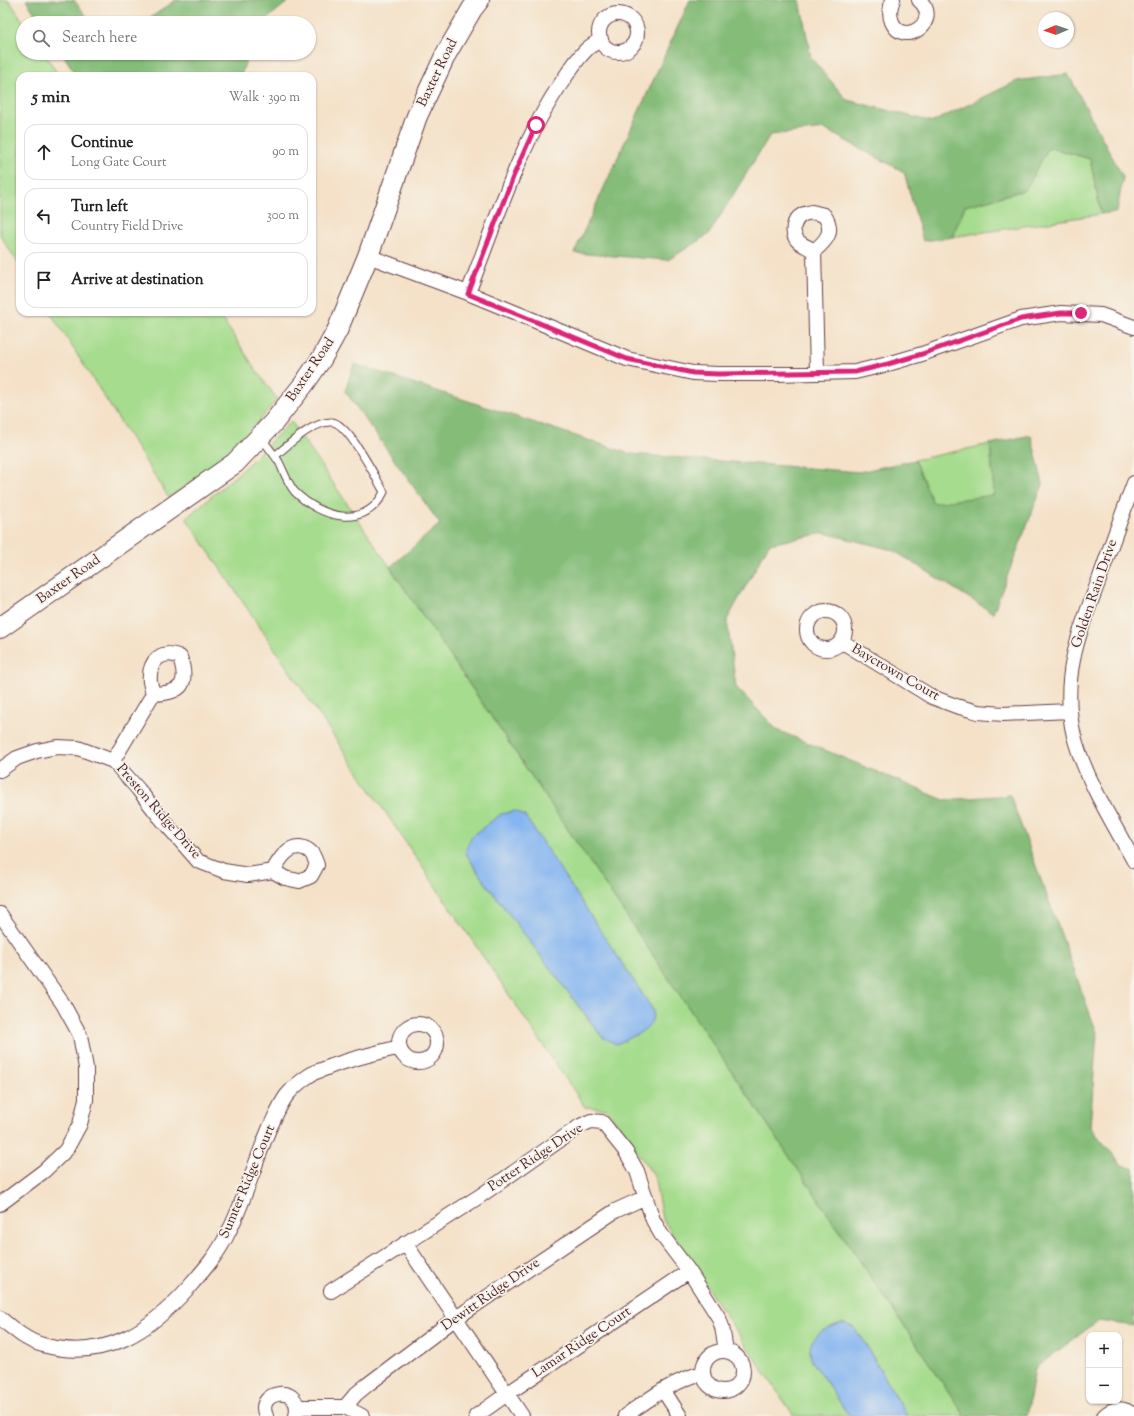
<!DOCTYPE html>
<meta charset="utf-8">
<style>
body{margin:0;font-family:"Sorts Mill Goudy",serif;background:#f6f6f6;color:#222}
.controls{position:absolute;right:12px;bottom:12px;display:grid;overflow:hidden;border-radius:8px;box-shadow:0 1px 3px #0004}
.controls button{width:36px;height:36px;display:grid;place-items:center;padding:0;border:0;border-bottom:1px solid #e0e0e0;background:#fff;color:#222;font:20px sans-serif}
.compass{position:absolute;left:1038px;top:12px;width:36px;height:36px;border-radius:50%;background:#fff;box-shadow:0 1px 3px #0004;rotate:268deg}
.stop{position:absolute;width:12px;height:12px;margin:-9px;border:3px solid #db2777;border-radius:50%;background:#fff}
.stop.end{background:#db2777;border-color:#fff;box-shadow:0 1px 4px #0008}
.list{margin:0;padding:0;list-style:none}
h2{display:flex;justify-content:space-between;align-items:center;height:52px;margin:0;padding:0 16px;font-size:17px}
h2 small{font-size:13px;font-weight:400;color:#767676}
.list li{display:grid;grid-template-columns:26px 1fr auto;gap:12px;align-items:center;box-sizing:border-box;height:56px;margin:0 8px 8px;padding:0 8px;border:1px solid #e0e0e0;border-radius:12px}
.list b{display:block;font-size:15px;white-space:nowrap}
.list p{margin:0;font-size:13px;white-space:nowrap;color:#767676}
.list em{font-size:13px;font-style:normal;color:#767676}
.icon{flex:none;width:22px;height:22px;fill:none;stroke:currentColor;stroke-width:2;stroke-linecap:round;stroke-linejoin:round}
.map{position:relative;flex:none;width:1134px;height:1416px;overflow:hidden}
.search{position:absolute;background:#fff;box-shadow:0 1px 3px #0004;left:16px;top:16px;width:300px;height:44px;display:flex;align-items:center;gap:10px;box-sizing:border-box;padding:0 14px;border-radius:22px;color:#767676;font-size:15px}
.panel{position:absolute;background:#fff;box-shadow:0 1px 3px #0004;left:16px;top:72px;width:300px;height:244px;border-radius:12px}
.map>svg:first-child{display:block}
.green{fill:#a5dc8d;stroke:#787e5c;fill-rule:evenodd}
.forest{fill:#84bc78;stroke:#676e52}
.water{fill:#85b5f0;stroke:#686a8e}
.lines{fill:none;stroke-linecap:round;stroke-linejoin:round}
.lane-casing{stroke:#643c43;stroke-width:9}
.street-casing{stroke:#643c43;stroke-width:16}
.secondary-casing{stroke:#643c43;stroke-width:22}
.lane{stroke:#fff;stroke-width:7}
.street{stroke:#fff;stroke-width:14}
.secondary{stroke:#fff;stroke-width:20}
.route{stroke:#db2777;stroke-width:5}
.labels{text-anchor:middle;dominant-baseline:central;stroke-width:3.5;stroke-linejoin:round;paint-order:stroke}
.street-label{font-size:14px;fill:#4a1f2b;stroke:#f7f3e8}
</style>
<div class="map">
<svg width="1134" height="1416" viewBox="0 0 1134 1416">
<rect width="100%" height="100%" fill="#f7f3e8"/>
<filter id="ink" filterUnits="userSpaceOnUse"><feTurbulence type="fractalNoise" baseFrequency=".025" numOctaves="2"/><feDisplacementMap in="SourceGraphic" scale="8" xChannelSelector="R" yChannelSelector="G"/><feConvolveMatrix kernelMatrix="1 2 1 2 8 2 1 2 1" color-interpolation-filters="sRGB"/></filter>
<filter id="wash" filterUnits="userSpaceOnUse"><feTurbulence type="fractalNoise" baseFrequency=".012" numOctaves="4" result="noise"/><feDisplacementMap in="SourceGraphic" scale="16" xChannelSelector="R" yChannelSelector="G"/><feGaussianBlur stdDeviation="0.9" result="paint"/><feColorMatrix in="noise" values="0 0 0 0 0 0 0 0 0 0 0 0 0 0 0 0 0 1.4 0 .05"/><feComposite in="paint" operator="in"/></filter>
<g filter="url(#wash)">
<rect width="100%" height="100%" fill="#f4e1c8"/>
<!-- green -->
<path class="green" d="M0,0h9l15,23h-1v30h21l15,23h-39v190l-20,-31z
M1049,147l41,12 11,55 -149,23 13,-31 60,-16z
M50,312h168l38,58 21,29 -26,32 -33,32 -49,35z
M291,421l674,995h-58l-45,-78 -50,23 37,55h-55l-99,-146 -33,-52 -8,-42 -47,-67 -22,-2 -399,-589 55,-47zM465,852l137,185 -121,-160z
M990,444l5,52 -62,7 -18,-43z"/>
<!-- forest -->
<path class="forest" d="M26,0h48l18,23h-51z
M176,0h114l-28,23h-119z
M690,0h110l11,58 36,42 86,22 84,-41 51,-7 55,103 -6,35 -16,2 -11,-55 -41,-12 -24,43 -60,16 -13,31 -29,4 -19,-69 -80,-43 -54,6 -61,99 -41,26 -94,-7z
M62,53h186l-7,23h-164z
M354,364l277,90 228,18 56,-12 18,43 61,-8 -4,-51 41,-9 12,49 -50,129 -100,-63 -69,-17 -55,11 -42,76 9,67 41,43 167,70 66,-5 87,238 -7,94 32,38 12,4v157l-36,-5 -63,47 -8,48h-62l-575,-849 50,-43 -95,-133z"/>
<!-- water -->
<path class="water" d="M515,811l10,5 128,194c0,5 0,11 -4,15 -7,9 -23,15 -33,19l-14,-7 -121,-160 -16,-25 6,-15 30,-23z
M842,1323l10,3 10,12 45,78h-58l-37,-55c-1,-3 -2,-7 -2,-10 -1,-16 19,-24 32,-28z"/>
</g>
<g filter="url(#ink)">
<g class="lines">
<defs>
<path id="lane" d="M261,437c6,9 13,17 18,25 5,10 9,22 16,30 25,25 70,39 89,0 -8,-14 -36,-69 -52,-70 -19,-1 -44,23 -57,34"/>
<path id="street" d="M893,0c-3,6 -4,15 -1,22 12,27 51,-2 27,-22
M599 33a19 19 0 1 1 38 0a19 19 0 1 1-38 0Z
M812,212l12,3c11,16 3,25 -10,36 -5,-4 -13,-6 -17,-11 -6,-8 -4,-20 5,-25 3,-2 7,-2 10,-3z
M814,251l3,121
M368,256l100,37 159,66 66,14 25,1h58l79,-2 33,-8 34,-10 99,-35 40,-6 40,2 33,12
M468,293c27,-69 52,-150 94,-211 7,-11 15,-23 24,-32 4,-4 10,-7 15,-11
M1134,483c-12,32 -24,65 -35,97 -20,53 -39,98 -25,156 11,42 39,87 60,125
M807 630a19 19 0 1 1 38 0a19 19 0 1 1-38 0Z
M841,641l91,56 24,9 22,6 25,2 66,-3
M113,761l40,-67c29,-1 36,-9 27,-37 -19,-9 -32,5 -30,25 1,4 2,8 3,12
M0,770l17,-12 20,-7 20,-4 21,1 35,13 25,28 21,27 39,45 26,10 24,4 25,-4 12,7 14,3 12,-5 6,-11c-3,-9 -5,-14 -13,-17 -15,-5 -25,12 -31,23
M0,914l63,90 17,31 6,33v32l-6,24 -14,26 -22,21 -44,33
M399 1043a19 19 0 1 1 38 0a19 19 0 1 1-38 0Z
M405,1243l117,173
M331,1291l149,-95 100,-70 11,-5 11,1 24,30 11,19 16,49 8,14 28,37 30,47 3,9 4,23
M0,1318c13,11 27,23 43,27 61,17 107,-14 146,-58 15,-17 30,-34 40,-56 17,-33 26,-70 41,-104 5,-10 10,-23 17,-32 6,-7 15,-15 23,-20 4,-3 9,-4 14,-6 24,-10 50,-15 75,-22
M703 1371a20 20 0 1 1 40 0a20 20 0 1 1-40 0Z
M663,1390l17,26
M297,1407h48l17,9
M345,1407l11,-13 11,-9 89,-67 159,-107 31,-14
M266,1416c-12,-26 38,-33 30,0
M476,1416l31,-22 182,-123
M625,1416c26,-18 46,-34 77,-43
M1104,1416c9,-9 21,-9 30,0"/>
<path id="secondary" d="M0,628l235,-165 38,-40 31,-39 18,-26 15,-27 31,-75 49,-140 29,-62 26,-45 7,-9"/>
</defs>
<!-- lane casing -->
<use href="#lane" class="lane-casing"/>
<!-- street casing -->
<use href="#street" class="street-casing"/>
<!-- secondary casing -->
<use href="#secondary" class="secondary-casing"/>
<!-- lane -->
<use href="#lane" class="lane"/>
<!-- street -->
<use href="#street" class="street"/>
<!-- secondary -->
<use href="#secondary" class="secondary"/>
</g>
</g>
<g class="lines" filter="url(#ink)">
<!-- route -->
<path class="route" d="M536,125l-23,52 -45,117 159,65 66,14 25,1 137,-2 33,-8 34,-10 99,-35 40,-6h20"/>
</g>
<g class="labels">
<!-- street labels -->
<g class="street-label">
<text transform="translate(438 73) rotate(-64)">Baxter Road</text>
<text transform="translate(311 370) rotate(-56)">Baxter Road</text>
<text transform="translate(69 580) rotate(-35)">Baxter Road</text>
<text transform="translate(1095 594) rotate(-71)">Golden Rain Drive</text>
<text transform="translate(895 673) rotate(30)">Baycrown Court</text>
<text transform="translate(158 812) rotate(49)">Preston Ridge Drive</text>
<text transform="translate(536 1158) rotate(-34)">Potter Ridge Drive</text>
<text transform="translate(248 1182) rotate(-67)">Sumter Ridge Court</text>
<text transform="translate(491 1295) rotate(-35)">Dewitt Ridge Drive</text>
<text transform="translate(582 1343) rotate(-34)">Lamar Ridge Court</text>
</g>
</g>
</svg>
<div class="controls">
<button>+</button>
<button>−</button>
</div>
<svg class="compass" viewBox="-18 -18 36 36"><path d="M0-13l5 13h-10z" fill="#e53935"/><path d="M0 13l5-13h-10z" fill="#767676"/></svg>
<div class="stop" style="left:536px;top:125px"></div>
<div class="stop end" style="left:1081px;top:313px"></div>
<div class="search"><svg class="icon" aria-label="search" viewBox="0 0 24 24"><circle cx="10" cy="10" r="6"/><path d="M15 15l6 6"/></svg>Search here</div>
<section class="panel">
<h2>5 min<small>Walk · 390 m</small></h2>
<ul class="list">
<li><svg class="icon" aria-label="ahead" viewBox="0 0 24 24"><path d="M12 20V5M6 11l6-6 6 6"/></svg><div><b>Continue</b><p>Long Gate Court</p></div><em>90 m</em></li>
<li><svg class="icon" aria-label="left" viewBox="0 0 24 24"><path d="M17 20v-9H6M10 6l-5 5 5 5"/></svg><div><b>Turn left</b><p>Country Field Drive</p></div><em>300 m</em></li>
<li><svg class="icon" aria-label="arrive" viewBox="0 0 24 24"><path d="M6 21V4h12l-3 4 3 4H6"/></svg><div><b>Arrive at destination</b></div></li>
</ul>
</section>
</div>
